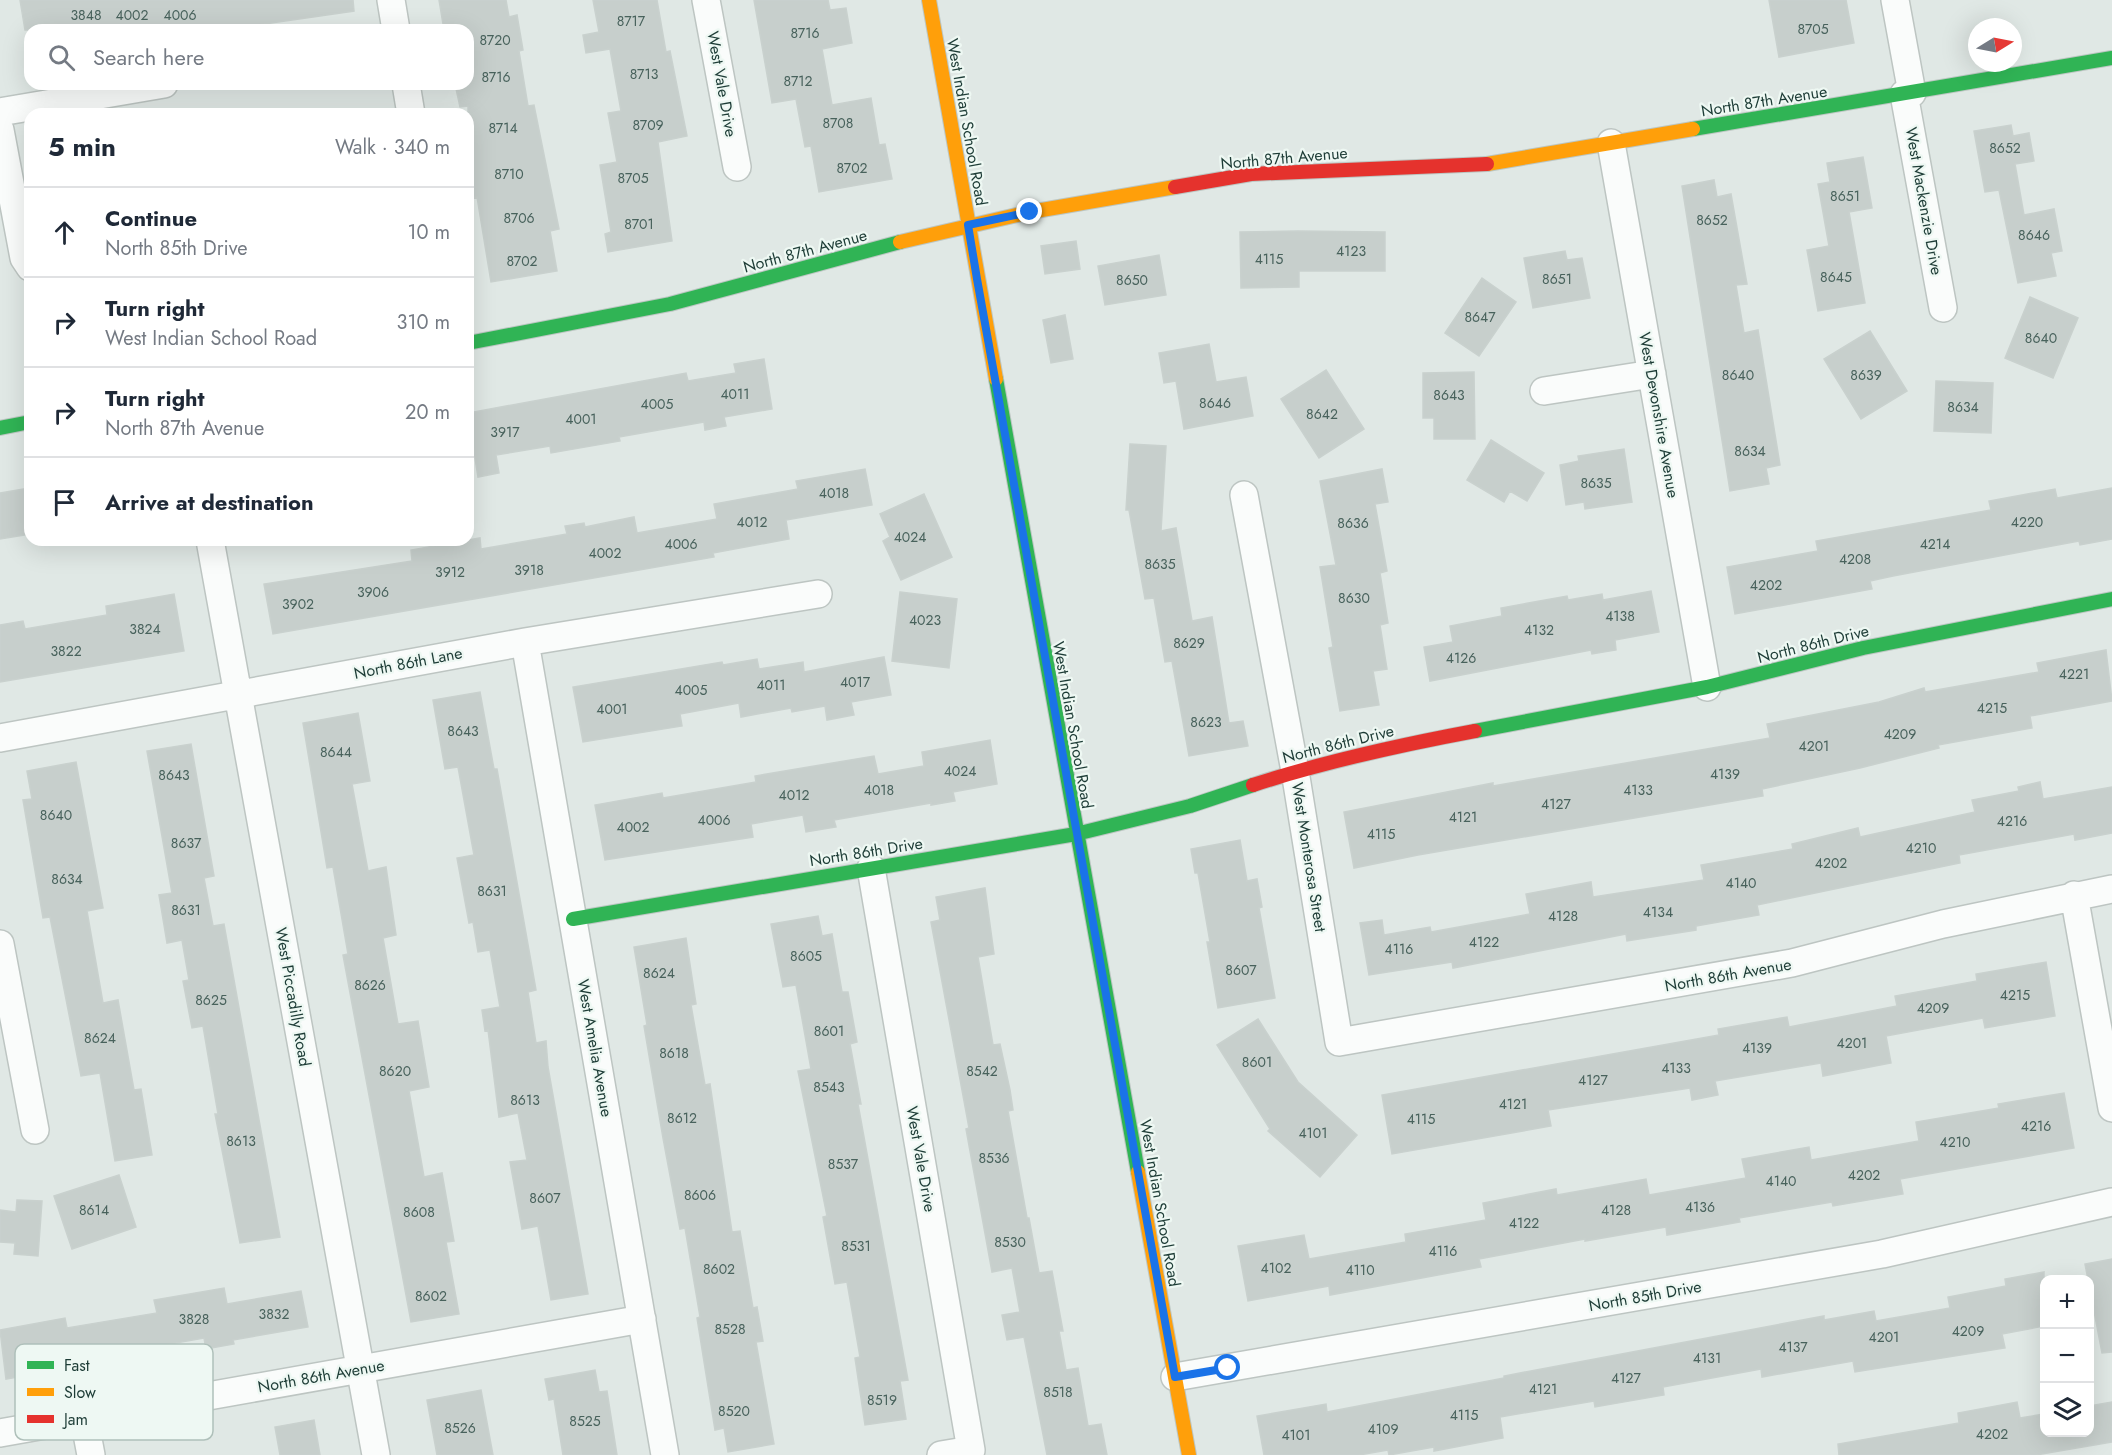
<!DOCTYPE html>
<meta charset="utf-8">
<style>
body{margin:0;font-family:Jost,sans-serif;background:#f2f2f3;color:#1f2937}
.controls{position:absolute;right:18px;bottom:18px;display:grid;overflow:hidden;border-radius:12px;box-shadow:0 6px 24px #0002}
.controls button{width:54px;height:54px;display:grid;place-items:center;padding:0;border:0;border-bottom:2px solid #e0e1e3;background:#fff;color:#1f2937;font:30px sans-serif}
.compass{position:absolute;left:1968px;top:18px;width:54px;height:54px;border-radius:50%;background:#fff;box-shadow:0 6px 24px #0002;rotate:80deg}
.stop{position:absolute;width:18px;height:18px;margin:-14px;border:4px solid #1a73e8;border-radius:50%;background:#fff}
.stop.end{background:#1a73e8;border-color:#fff;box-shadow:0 2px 6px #0008}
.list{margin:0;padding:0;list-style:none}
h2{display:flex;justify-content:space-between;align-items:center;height:78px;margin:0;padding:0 24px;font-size:26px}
h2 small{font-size:20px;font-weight:400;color:#747a83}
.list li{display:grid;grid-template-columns:39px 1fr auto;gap:18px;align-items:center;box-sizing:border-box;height:90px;padding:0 24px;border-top:2px solid #e0e1e3}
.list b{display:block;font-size:22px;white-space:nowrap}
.list p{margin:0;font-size:20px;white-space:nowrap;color:#747a83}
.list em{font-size:20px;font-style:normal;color:#747a83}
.icon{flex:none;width:33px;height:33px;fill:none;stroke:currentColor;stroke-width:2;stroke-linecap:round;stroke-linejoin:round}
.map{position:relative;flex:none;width:2112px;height:1455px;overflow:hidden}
.search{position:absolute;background:#fff;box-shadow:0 6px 24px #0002;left:24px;top:24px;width:450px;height:66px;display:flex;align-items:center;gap:15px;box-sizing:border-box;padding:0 21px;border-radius:18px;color:#747a83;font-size:22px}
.panel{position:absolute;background:#fff;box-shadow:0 6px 24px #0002;left:24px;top:108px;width:450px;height:438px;border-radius:18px}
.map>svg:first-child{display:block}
.building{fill:#c7cfcc;stroke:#c9d1ce;stroke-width:1.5}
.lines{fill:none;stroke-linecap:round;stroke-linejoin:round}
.street-casing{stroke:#bdc5c2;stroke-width:30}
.fast-casing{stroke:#bcc6c2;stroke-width:16}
.slow-casing{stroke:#bcc6c2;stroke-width:16}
.jam-casing{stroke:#bcc6c2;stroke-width:16}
.street{stroke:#fafcfb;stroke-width:27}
.fast{stroke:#30b455;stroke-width:14}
.slow{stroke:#ff9f0a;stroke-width:14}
.jam{stroke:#e5322d;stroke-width:14}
.route{stroke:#1a73e8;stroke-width:8}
.labels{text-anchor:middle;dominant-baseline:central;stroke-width:4.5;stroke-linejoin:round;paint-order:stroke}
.number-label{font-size:14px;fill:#48625c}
.street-label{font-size:16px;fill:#1d3c36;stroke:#eef8f3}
.key{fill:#eef8f3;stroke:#afc0ba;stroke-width:1.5}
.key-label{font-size:16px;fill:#1d3c36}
</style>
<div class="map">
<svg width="2112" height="1455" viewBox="0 0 2112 1455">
<rect width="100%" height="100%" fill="#e0e8e5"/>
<!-- building -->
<path class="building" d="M20,0h333l1,11 -132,19h-197z
M439,0h67l3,17 8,-2 6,35 -4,1 9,55 6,-1 25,124 -9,2 7,40 -66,11 -14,-85 -3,1 -6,-36v-56l-8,1 -5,-23h13v-54h-24z
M593,0h64l9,52 4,-1 17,85 -29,6 14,99 -64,11 -3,-18 6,-2 -11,-67 17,-3 -9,-49 13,-2 -11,-62 -24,4 -3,-18 16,-3z
M754,0h74l2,10 16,-2 6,35 -30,6 10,56 39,-7 8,47 6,-1 7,35 -73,13 -8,-46 -6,1 -9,-48 -24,4z
M1769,0h77l8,43 -75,14z
M2011,125l2,11 16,-3 5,28 -19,3 9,51 30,-6 8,42 -11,2 5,23 -38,7 -19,-93 -14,2 -11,-61z
M1863,157l9,51 -23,4 16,91 -47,8 -11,-61 22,-4 -11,-62 12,-2 -3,-19z
M1714,180l3,17 14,-3 16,90 -11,1 8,48 14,-3 22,135 -14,3 3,16 -39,7 -48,-305z
M1298,231l87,1v39h-86v16l-58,1 -1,-56z
M1076,241l4,28 -35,5 -4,-28z
M1565,251l2,9 15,-2 8,40 -57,10 -9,-50z
M1159,255l7,40 -61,10 -7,-39z
M1482,278l34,24 -37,54 -34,-23z
M2030,297l48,21 -25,60 -48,-20z
M1065,315l8,44 -22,4 -8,-43z
M1870,331l37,60 -46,28 -37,-60z
M1209,344l7,38 30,-5 7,39 -69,13 -8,-48 -12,2 -5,-30z
M764,359l8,50 -48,8 2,9 -21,4 -1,-8 -85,15 1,4 -69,12 -1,-7 -54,9 3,18 -21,4 -10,-64 218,-40 2,8 48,-8 -2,-9z
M1326,370l38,59 -45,29 -38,-59z
M1474,372l1,67h-41v-21h-11v-45z
M1936,381l57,2 -2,50 -57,-2z
M1491,440l53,33 -17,28 -17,-10 -6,11 -37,-22z
M1130,444l36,2 -5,85 15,-3 16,93 20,-4 17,106 14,-2 5,25 -59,10 -17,-95 -7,1 -11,-64 -9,1 -16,-89h-3z
M1624,449l8,53 -47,7 -1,-7 -18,3 -6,-40 19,-4 -1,-5z
M865,469l7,36 -86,15 3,19 -76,14 1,4 -441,77 -9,-50 148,-23 -1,-11 69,-12 1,11 86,-15 -2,-8 19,-3 1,4 49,-10 3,16 80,-14 -3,-15 84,-15 -2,-8z
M1382,469l6,33 -13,2 12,67 -7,2 8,50 -8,2 7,44 -14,2 6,34 -39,6 -11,-63 4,-1 -13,-80 16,-2 -16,-84z
M30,488v46l-30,5v-46z
M2112,488v51l-32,6 -1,-4 -186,35 -23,5 2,8 -137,25 -8,-47 91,-16 -2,-10 175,-31 -2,-9 66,-12 2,9z
M924,494l28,63 -51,23 -18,-39 7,-4 -10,-23z
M1651,591l8,41 -44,8 1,10 -24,4 -1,-4 -161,31 -6,-34 29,-5 -3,-16 52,-10 -1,-8 66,-12 1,4 34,-6 1,6z
M900,592l57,7 -8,69 -57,-7z
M174,594l10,57 -184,31v-57l23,-4 2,8 82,-14 -1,-9z
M2106,650l6,51 -82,15 2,12 -94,17 1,3 -79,20 -98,21 1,7 -345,59 -64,13 -10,-56 149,-29v3l277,-48 -3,-14 112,-22 45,-14 1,4 114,-20 -2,-9z
M884,657l7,38 -40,7 3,13 -27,5 -2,-14 -33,6 -1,-4 -50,9 -2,-14 -59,11 2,12 -99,16 -10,-55 149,-25 1,3 34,-6 2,10 44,-7 1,10z
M480,692l14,77h3l39,221 -8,2 8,51 10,-2 2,26 40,227 -37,6 -13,-74 -16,3 -12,-67 17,-2 -9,-47 -19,4 -11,-87 -3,1 -3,-21 18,-3 -10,-57 -12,2 -5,-30 -4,1 -12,-65 17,-3 -16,-88 -13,2 -12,-69z
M358,713l12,68 -18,3 16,87 18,-4 10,68 -13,3 15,86 20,-3 11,66 -20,4 15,86 18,-4 12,68 -8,1 13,72 -48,8 -68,-367 5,-1 -15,-87 -6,1 -24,-145z
M990,740l7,44 -44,8 2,9 -24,4v-2l-97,17 2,7 -30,5 -3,-17 -52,9 2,13 -148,23 -10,-55 67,-12 1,5 93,-16 -1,-6 119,-20 4,18 46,-8 -2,-14z
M191,744l23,132 -10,2 9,48 11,-2 56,313 -40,6 -25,-129h3l-15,-88 -11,2 -9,-47 6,-1 -7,-40 -15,3 -8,-48 13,-2 -25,-142z
M76,762l27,146 -16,3 16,92 15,-3 16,90 7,-1 11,66 -37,6 -15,-88 -19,3 -31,-159 -7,1 -20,-118 9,-1 -5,-28z
M2040,782l3,17 69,-12v46l-37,7 -1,-6 -115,21 1,8 -203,42 2,10 -63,11v4l-69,11 -1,-7 -173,34 -1,-6 -83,13 -9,-52 22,-3 2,15 46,-8 1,5 99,-18 -4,-20 65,-12 2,15 111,-17 -3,-15 92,-16 -1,-5 66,-16 2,9 115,-25 -3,-12 47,-9 -1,-4z
M1240,840l7,41 10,-2 5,28 -3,1 16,90 -57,10 -11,-66h3l-12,-69h-3l-4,-24z
M985,888l9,66 -16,3 15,88 7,-1 10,46 3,20 -5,1 19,107h2l10,55 13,-2 11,60h-4l7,39 12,-2 10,58 13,-2 6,31h-60l-23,-118 -17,3 -5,-25 18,-3 -8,-44 -20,4 -26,-143 3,-1 -38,-206 9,-2 -4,-23z
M818,916l4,20 10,-2 10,58h6l9,50 -7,2 11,60h-3l50,276 -8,1 6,38 -41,6 -10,-67 5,-1 -13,-75 -12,2 -12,-67 4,-1 -29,-145 13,-2 -15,-84 -13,2 -12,-63z
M686,938l10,66 -5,1 14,80 5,-1 22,148 8,-1 13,77 4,-1 6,34 -7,1 18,102 -46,8 -4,-24 -9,2 -18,-112 3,-1 -15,-89 -5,1 -17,-91 -19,-112 3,-1 -13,-78z
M2046,962l9,54 -70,12 -2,-10 -97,18 5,27 -68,13 -2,-13 -106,18 3,14 -26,5 -2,-12 -142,22 3,16 -159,28 -10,-59 337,-60 -1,-6 69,-12 2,10 108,-21 -2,-10 82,-15 -1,-7z
M1258,1019l40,63 59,53 -37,42 -52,-46 2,-2 -53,-84z
M2064,1093l10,55 -174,31 3,15 -70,12 -1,-4 -93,16 1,4 -73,13 -1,-8 -81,14v-2l-106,20 2,8 -151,28 -1,-9 -81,15 -10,-55 66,-11 5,24 97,-17 -1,-8 81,-14 -3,-17 73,-14 1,6 89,-16 3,16 97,-17 -4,-19 67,-12 2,13 108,-19 -3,-19 83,-14 -1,-4z
M119,1175l17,52 -64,22 -18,-53z
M17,1200l25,1 -4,55 -24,-2 1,-11 -15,-1v-32l16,2z
M2112,1259v93l-10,1 -17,-89z
M2044,1272v54l-42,8 3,14 -150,24 -2,-11 -91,16 -1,-8 -98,18 1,8 -69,12 -1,-6 -94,16 3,21 -69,13v-4l-45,8 -1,-5 -29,5h-95l-7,-39 69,-12 1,8 177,-34v-2l320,-60v4l50,-9 2,10 74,-13 -2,-11 58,-11 -1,-7z
M224,1288l3,16 74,-13 7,36 -75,13 1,4 -28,5 -2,-11 -51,9 2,11 -66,12 -1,-6 -82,15 -6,-49 65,-12 2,10 90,-15 -3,-13z
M595,1370l4,22 8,-1 10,64h-54l-9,-56 -5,1 -4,-21z
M481,1390l12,65h-56l-10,-55z
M2017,1402l3,16 24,-4v18h46v-26l22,-4v40l-76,13h-197l-1,-11 121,-21 -1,-10z
M314,1420l6,35h-40l-5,-28z"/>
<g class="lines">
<defs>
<path id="street" d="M391,0l5,30
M706,0l31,167
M1895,0l17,93
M406,84l5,30
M1904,94l39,214
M0,112l164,-28
M0,130l24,128 6,9
M1611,143l96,544
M1544,391l108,-17
M1244,495l51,276 44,271 453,-79 151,-39 169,-35
M210,540l166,915
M525,642l140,813
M0,738l525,-96 293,-48
M871,868l100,582 -30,5
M2074,895l38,213
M0,944l35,186
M1175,1377l707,-123 230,-52
M84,1418l7,37
M0,1433l642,-114"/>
<path id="fast" d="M1693,129l419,-71
M468,343l202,-39 230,-62
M996,379l142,793
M0,428l30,-6
M1475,731l232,-44 156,-39 249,-49
M573,919l503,-85 114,-28 63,-21"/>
<path id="slow" d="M929,0l67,379
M1487,164l206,-35
M900,242l130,-30 145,-25
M1138,1172l51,283"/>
<path id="jam" d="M1175,187l76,-13 236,-10
M1253,785c73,-24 147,-40 222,-54"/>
</defs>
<!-- street casing -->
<use href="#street" class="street-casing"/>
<!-- fast casing -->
<use href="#fast" class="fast-casing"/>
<!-- slow casing -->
<use href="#slow" class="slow-casing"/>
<!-- jam casing -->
<use href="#jam" class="jam-casing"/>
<!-- street -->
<use href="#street" class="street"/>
<!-- fast -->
<use href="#fast" class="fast"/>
<!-- slow -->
<use href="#slow" class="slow"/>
<!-- jam -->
<use href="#jam" class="jam"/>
</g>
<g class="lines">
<!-- route -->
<path class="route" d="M1030,212l-62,13 9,54 198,1098 53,-9"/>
</g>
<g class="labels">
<!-- number labels -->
<g class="number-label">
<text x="86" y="15">3848</text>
<text x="132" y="15">4002</text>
<text x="180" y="15">4006</text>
<text x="631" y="21">8717</text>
<text x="1813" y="29">8705</text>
<text x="805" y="33">8716</text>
<text x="495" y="40">8720</text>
<text x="644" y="74">8713</text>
<text x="496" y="77">8716</text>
<text x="798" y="81">8712</text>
<text x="838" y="123">8708</text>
<text x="648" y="125">8709</text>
<text x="503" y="128">8714</text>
<text x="2005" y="148">8652</text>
<text x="852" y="168">8702</text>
<text x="509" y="174">8710</text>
<text x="633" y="178">8705</text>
<text x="1845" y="196">8651</text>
<text x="519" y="218">8706</text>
<text x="1712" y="220">8652</text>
<text x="639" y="224">8701</text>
<text x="2034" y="235">8646</text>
<text x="1351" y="251">4123</text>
<text x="1269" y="259">4115</text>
<text x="522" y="261">8702</text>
<text x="1836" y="277">8645</text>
<text x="1557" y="279">8651</text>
<text x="1132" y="280">8650</text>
<text x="1480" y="317">8647</text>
<text x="2041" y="338">8640</text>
<text x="1738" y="375">8640</text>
<text x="1866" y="375">8639</text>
<text x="735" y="394">4011</text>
<text x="1449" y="395">8643</text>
<text x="1215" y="403">8646</text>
<text x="657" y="404">4005</text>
<text x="1963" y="407">8634</text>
<text x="1322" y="414">8642</text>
<text x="581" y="419">4001</text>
<text x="505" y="432">3917</text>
<text x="1750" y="451">8634</text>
<text x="1596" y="483">8635</text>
<text x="834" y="493">4018</text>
<text x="752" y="522">4012</text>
<text x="2027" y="522">4220</text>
<text x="1353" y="523">8636</text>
<text x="910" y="537">4024</text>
<text x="681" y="544">4006</text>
<text x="1935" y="544">4214</text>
<text x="605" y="553">4002</text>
<text x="1855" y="559">4208</text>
<text x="1160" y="564">8635</text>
<text x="529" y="570">3918</text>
<text x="450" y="572">3912</text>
<text x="1766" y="585">4202</text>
<text x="373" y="592">3906</text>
<text x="1354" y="598">8630</text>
<text x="298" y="604">3902</text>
<text x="1620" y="616">4138</text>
<text x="925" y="620">4023</text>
<text x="145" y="629">3824</text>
<text x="1539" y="630">4132</text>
<text x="1189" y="643">8629</text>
<text x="66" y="651">3822</text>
<text x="1461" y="658">4126</text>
<text x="2074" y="674">4221</text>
<text x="855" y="682">4017</text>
<text x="771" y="685">4011</text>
<text x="691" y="690">4005</text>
<text x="1992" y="708">4215</text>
<text x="612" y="709">4001</text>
<text x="1206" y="722">8623</text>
<text x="463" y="731">8643</text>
<text x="1900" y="734">4209</text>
<text x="1814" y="746">4201</text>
<text x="336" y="752">8644</text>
<text x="960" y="771">4024</text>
<text x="1725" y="774">4139</text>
<text x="174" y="775">8643</text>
<text x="879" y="790">4018</text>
<text x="1638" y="790">4133</text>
<text x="794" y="795">4012</text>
<text x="1556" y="804">4127</text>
<text x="56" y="815">8640</text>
<text x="1463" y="817">4121</text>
<text x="714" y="820">4006</text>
<text x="2012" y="821">4216</text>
<text x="633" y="827">4002</text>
<text x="1381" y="834">4115</text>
<text x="186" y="843">8637</text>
<text x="1921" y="848">4210</text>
<text x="1831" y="863">4202</text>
<text x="67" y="879">8634</text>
<text x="1741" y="883">4140</text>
<text x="492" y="891">8631</text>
<text x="186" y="910">8631</text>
<text x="1658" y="912">4134</text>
<text x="1563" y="916">4128</text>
<text x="1484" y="942">4122</text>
<text x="1399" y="949">4116</text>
<text x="806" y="956">8605</text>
<text x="1241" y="970">8607</text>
<text x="659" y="973">8624</text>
<text x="370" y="985">8626</text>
<text x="2015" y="995">4215</text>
<text x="211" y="1000">8625</text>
<text x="1933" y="1008">4209</text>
<text x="829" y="1031">8601</text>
<text x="100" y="1038">8624</text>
<text x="1852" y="1043">4201</text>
<text x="1757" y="1048">4139</text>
<text x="674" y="1053">8618</text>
<text x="1257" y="1062">8601</text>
<text x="1676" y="1068">4133</text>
<text x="395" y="1071">8620</text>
<text x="982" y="1071">8542</text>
<text x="1593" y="1080">4127</text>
<text x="829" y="1087">8543</text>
<text x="525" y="1100">8613</text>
<text x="1513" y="1104">4121</text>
<text x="682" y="1118">8612</text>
<text x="1421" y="1119">4115</text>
<text x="2036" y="1126">4216</text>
<text x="1313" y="1133">4101</text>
<text x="241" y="1141">8613</text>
<text x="1955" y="1142">4210</text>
<text x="994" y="1158">8536</text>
<text x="843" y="1164">8537</text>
<text x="1864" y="1175">4202</text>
<text x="1781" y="1181">4140</text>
<text x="700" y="1195">8606</text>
<text x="545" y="1198">8607</text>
<text x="1700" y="1207">4136</text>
<text x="94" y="1210">8614</text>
<text x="1616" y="1210">4128</text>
<text x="419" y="1212">8608</text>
<text x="1524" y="1223">4122</text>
<text x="1010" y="1242">8530</text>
<text x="856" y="1246">8531</text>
<text x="1443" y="1251">4116</text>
<text x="1276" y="1268">4102</text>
<text x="719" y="1269">8602</text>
<text x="1360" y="1270">4110</text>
<text x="431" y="1296">8602</text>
<text x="274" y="1314">3832</text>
<text x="194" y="1319">3828</text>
<text x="730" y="1329">8528</text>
<text x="1968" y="1331">4209</text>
<text x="1884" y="1337">4201</text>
<text x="1793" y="1347">4137</text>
<text x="1707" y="1358">4131</text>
<text x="1626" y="1378">4127</text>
<text x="1543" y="1389">4121</text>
<text x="1058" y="1392">8518</text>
<text x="882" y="1400">8519</text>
<text x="734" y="1411">8520</text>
<text x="1464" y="1415">4115</text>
<text x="585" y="1421">8525</text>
<text x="460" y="1428">8526</text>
<text x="1383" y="1429">4109</text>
<text x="1992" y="1434">4202</text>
<text x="1296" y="1435">4101</text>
</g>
<!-- street labels -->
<g class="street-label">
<text transform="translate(722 84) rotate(80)">West Vale Drive</text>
<text transform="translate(1764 101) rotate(-9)">North 87th Avenue</text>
<text transform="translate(967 122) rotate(80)">West Indian School Road</text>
<text transform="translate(1284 158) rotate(-5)">North 87th Avenue</text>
<text transform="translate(1924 201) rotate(80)">West Mackenzie Drive</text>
<text transform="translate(805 251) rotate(-15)">North 87th Avenue</text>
<text transform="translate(1659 415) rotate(80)">West Devonshire Avenue</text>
<text transform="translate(1813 644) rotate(-14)">North 86th Drive</text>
<text transform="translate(408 663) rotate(-11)">North 86th Lane</text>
<text transform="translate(1073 725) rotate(80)">West Indian School Road</text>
<text transform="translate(1338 744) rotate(-14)">North 86th Drive</text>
<text transform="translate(866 852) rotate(-9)">North 86th Drive</text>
<text transform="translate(1309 857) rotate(81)">West Monterosa Street</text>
<text transform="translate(1728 975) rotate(-10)">North 86th Avenue</text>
<text transform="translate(293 997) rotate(80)">West Piccadilly Road</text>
<text transform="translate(595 1048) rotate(80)">West Amelia Avenue</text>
<text transform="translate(921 1159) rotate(80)">West Vale Drive</text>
<text transform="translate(1160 1203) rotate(80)">West Indian School Road</text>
<text transform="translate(1645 1296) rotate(-10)">North 85th Drive</text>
<text transform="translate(321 1376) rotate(-10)">North 86th Avenue</text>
</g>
</g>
<!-- legend -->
<rect x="15" y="1344" width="198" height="96" rx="9" class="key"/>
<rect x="27" y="1361" width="27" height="8" fill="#30b455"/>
<rect x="27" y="1388" width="27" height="8" fill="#ff9f0a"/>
<rect x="27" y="1415" width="27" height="8" fill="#e5322d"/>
<g class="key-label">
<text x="64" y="1371">Fast</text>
<text x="64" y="1398">Slow</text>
<text x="64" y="1425">Jam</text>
</g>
</svg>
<div class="controls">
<button>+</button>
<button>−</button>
<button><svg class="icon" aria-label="layers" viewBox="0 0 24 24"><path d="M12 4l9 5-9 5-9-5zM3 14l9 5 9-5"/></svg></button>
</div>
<svg class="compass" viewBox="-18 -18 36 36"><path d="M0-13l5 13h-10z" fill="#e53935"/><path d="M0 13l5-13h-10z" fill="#747a83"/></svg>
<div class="stop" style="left:1228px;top:1368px"></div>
<div class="stop end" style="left:1030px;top:212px"></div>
<div class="search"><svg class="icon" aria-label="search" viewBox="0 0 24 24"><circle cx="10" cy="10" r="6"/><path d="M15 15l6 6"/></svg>Search here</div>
<section class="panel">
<h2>5 min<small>Walk · 340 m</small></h2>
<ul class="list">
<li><svg class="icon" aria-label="ahead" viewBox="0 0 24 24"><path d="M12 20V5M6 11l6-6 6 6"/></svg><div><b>Continue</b><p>North 85th Drive</p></div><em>10 m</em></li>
<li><svg class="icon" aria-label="right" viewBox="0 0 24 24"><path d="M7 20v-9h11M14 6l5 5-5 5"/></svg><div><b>Turn right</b><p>West Indian School Road</p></div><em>310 m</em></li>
<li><svg class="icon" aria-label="right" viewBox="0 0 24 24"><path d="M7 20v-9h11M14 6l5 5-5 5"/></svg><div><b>Turn right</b><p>North 87th Avenue</p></div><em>20 m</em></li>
<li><svg class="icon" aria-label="arrive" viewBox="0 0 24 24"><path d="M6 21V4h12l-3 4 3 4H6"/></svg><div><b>Arrive at destination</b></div></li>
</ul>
</section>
</div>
